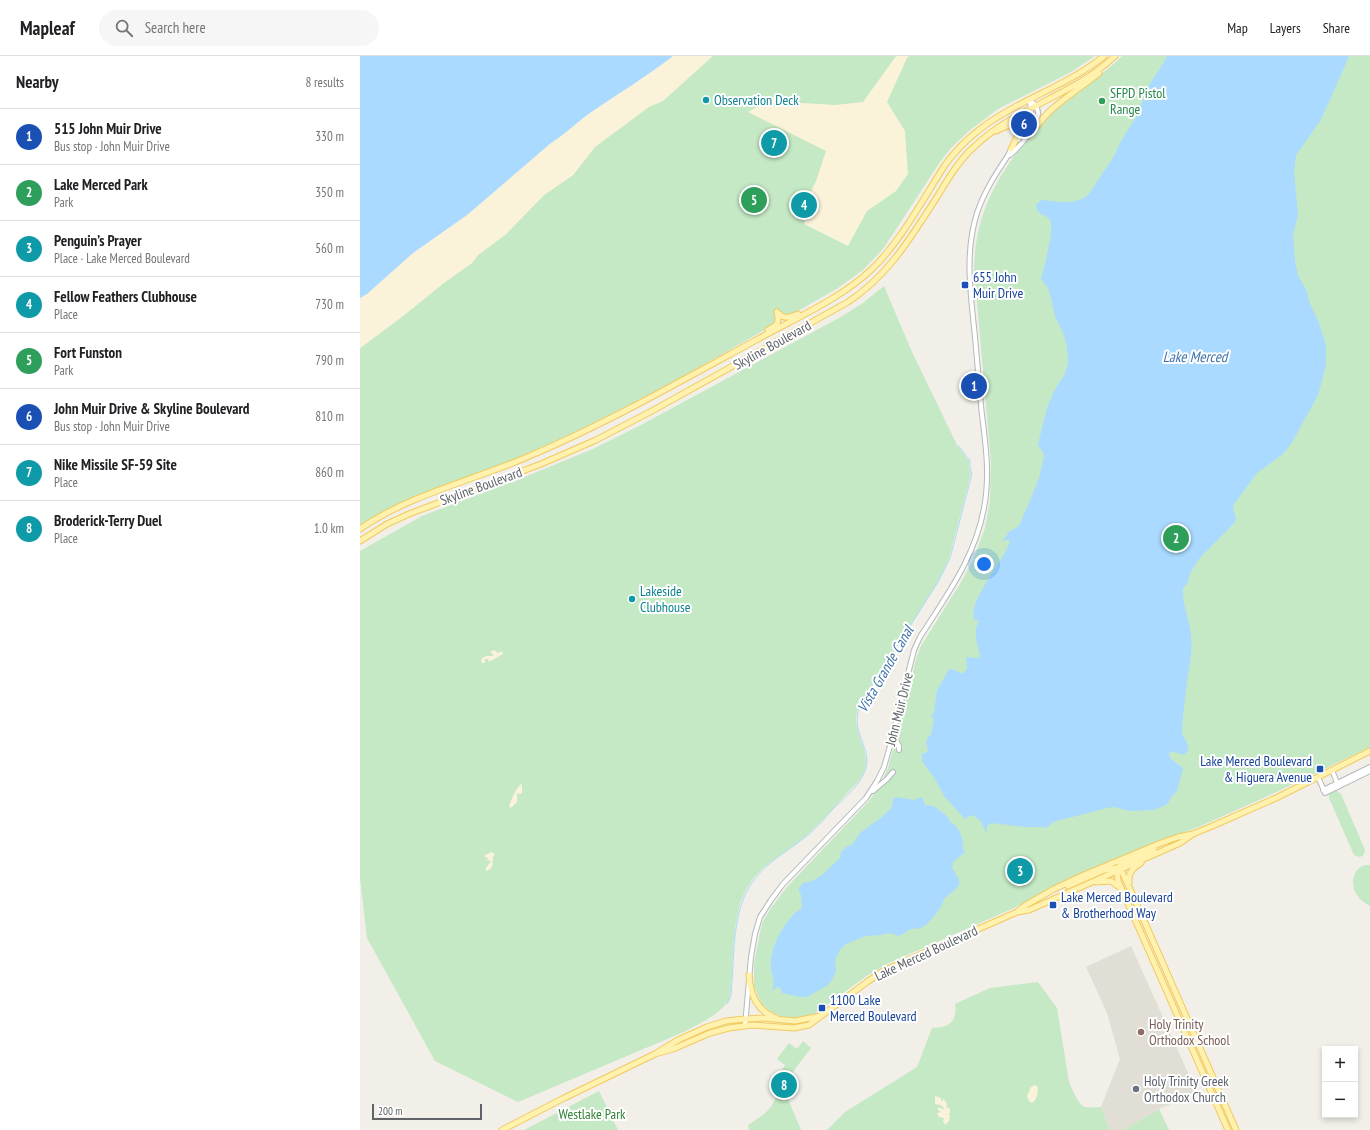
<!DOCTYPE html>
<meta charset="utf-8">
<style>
body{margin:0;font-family:"PT Sans Narrow",sans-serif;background:#f6f6f6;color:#202124}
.controls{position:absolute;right:12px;bottom:12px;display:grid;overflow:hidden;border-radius:0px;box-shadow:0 2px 6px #0003}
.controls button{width:36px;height:36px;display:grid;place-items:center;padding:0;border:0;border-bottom:1px solid #e0e0e0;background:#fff;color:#202124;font:20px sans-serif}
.scale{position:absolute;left:12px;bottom:10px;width:110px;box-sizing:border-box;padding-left:4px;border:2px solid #5f6368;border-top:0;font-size:11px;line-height:14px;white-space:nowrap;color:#5f6368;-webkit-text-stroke:3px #fff;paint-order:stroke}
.you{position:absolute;left:624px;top:508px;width:14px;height:14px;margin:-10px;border:3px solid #fff;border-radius:50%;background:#1a73e8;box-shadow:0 0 0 6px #1a73e833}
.badge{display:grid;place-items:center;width:26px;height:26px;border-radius:50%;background:#2563eb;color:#fff;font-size:13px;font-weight:700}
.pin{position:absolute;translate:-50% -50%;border:2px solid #fff;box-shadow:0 1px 4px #0006}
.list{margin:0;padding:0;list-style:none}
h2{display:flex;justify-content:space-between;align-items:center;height:52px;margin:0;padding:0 16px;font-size:17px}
h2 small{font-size:13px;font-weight:400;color:#757577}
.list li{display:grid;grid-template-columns:26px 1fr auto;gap:12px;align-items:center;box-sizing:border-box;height:56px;padding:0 16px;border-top:1px solid #e0e0e0}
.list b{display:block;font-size:15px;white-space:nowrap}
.list p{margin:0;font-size:13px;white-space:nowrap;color:#757577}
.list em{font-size:13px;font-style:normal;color:#757577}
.icon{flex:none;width:22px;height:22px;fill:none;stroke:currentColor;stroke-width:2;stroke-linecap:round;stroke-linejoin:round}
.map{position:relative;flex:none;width:1010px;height:1074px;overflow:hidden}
header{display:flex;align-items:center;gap:24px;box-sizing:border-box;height:56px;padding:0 20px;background:#fff;border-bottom:1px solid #e0e0e0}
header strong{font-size:19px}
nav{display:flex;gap:22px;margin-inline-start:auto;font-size:14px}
.search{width:280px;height:36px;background:#f6f6f6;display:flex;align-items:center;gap:10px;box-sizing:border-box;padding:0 14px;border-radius:22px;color:#757577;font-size:15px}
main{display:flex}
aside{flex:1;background:#fff}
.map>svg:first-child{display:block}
.education{fill:#e1ded6}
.green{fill:#c5e8c5}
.sand{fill:#fbf3d9}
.water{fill:#aadaff}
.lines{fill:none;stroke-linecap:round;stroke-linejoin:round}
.stream{stroke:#aadaff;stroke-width:1}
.minor-casing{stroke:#b5b8bc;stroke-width:6}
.major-casing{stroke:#f2c960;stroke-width:7}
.minor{stroke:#fff;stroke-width:4}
.major{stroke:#fff2af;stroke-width:5}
.culture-dot{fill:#0f9aa8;stroke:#fff;stroke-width:1.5}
.leisure-dot{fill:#2e9e5b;stroke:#fff;stroke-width:1.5}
.transit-dot{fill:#1a4fb4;stroke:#fff;stroke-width:1.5}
.education-dot{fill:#8d6e63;stroke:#fff;stroke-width:1.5}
.worship-dot{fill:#6b7280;stroke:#fff;stroke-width:1.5}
.labels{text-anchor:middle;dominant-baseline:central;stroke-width:4;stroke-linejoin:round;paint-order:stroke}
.leisure-label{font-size:14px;fill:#27864d;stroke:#fff;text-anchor:start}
.culture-label{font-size:14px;fill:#0d838f;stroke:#fff;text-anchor:start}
.transit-label{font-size:14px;fill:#164399;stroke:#fff;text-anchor:start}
.street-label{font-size:14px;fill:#5f6368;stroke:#fff}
.education-label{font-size:14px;fill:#785e54;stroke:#fff;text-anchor:start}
.worship-label{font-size:14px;fill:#5b616d;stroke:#fff;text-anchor:start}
.park-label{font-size:14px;fill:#348238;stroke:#fff}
.water-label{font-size:15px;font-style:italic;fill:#4174aa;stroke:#fff}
</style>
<header>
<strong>Mapleaf</strong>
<div class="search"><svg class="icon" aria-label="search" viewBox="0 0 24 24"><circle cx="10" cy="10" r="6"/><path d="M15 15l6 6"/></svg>Search here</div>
<nav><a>Map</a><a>Layers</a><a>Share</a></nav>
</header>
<main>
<aside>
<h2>Nearby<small>8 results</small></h2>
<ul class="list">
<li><span class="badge" style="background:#1a4fb4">1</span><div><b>515 John Muir Drive</b><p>Bus stop · John Muir Drive</p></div><em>330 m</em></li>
<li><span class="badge" style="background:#2e9e5b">2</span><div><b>Lake Merced Park</b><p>Park</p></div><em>350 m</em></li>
<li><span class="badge" style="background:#0f9aa8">3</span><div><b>Penguin’s Prayer</b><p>Place · Lake Merced Boulevard</p></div><em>560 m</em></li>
<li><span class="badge" style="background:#0f9aa8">4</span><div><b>Fellow Feathers Clubhouse</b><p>Place</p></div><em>730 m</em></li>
<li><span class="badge" style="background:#2e9e5b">5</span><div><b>Fort Funston</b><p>Park</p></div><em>790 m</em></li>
<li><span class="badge" style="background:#1a4fb4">6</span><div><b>John Muir Drive &amp; Skyline Boulevard</b><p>Bus stop · John Muir Drive</p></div><em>810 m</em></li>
<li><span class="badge" style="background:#0f9aa8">7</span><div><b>Nike Missile SF-59 Site</b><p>Place</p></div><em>860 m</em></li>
<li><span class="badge" style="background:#0f9aa8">8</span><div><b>Broderick-Terry Duel</b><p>Place</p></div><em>1.0 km</em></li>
</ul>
</aside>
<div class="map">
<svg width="1010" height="1074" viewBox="0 0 1010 1074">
<rect width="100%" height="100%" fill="#f1efe8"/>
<!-- education -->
<path class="education" d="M771,890l66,147 -38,16 -36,21h-13l-9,-23 19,-48 -13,-46 -21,-46z"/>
<!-- green -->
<path class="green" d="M313,0h422l-24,16 -73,37 -28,21 -19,18 -11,14 -57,87 -20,21 -25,18 -154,88 -85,45 -41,20 -45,19 -67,26 -86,43v-181l43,-32 42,-34 27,-19 6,-8 27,-20 39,-40 29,-20 75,-99z
M762,0h248v691l-102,49 -65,29 -83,33 -59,26 -47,24 -125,55 -21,12 -55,40 -19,4 -14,-3 -10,-5 -8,-7 -3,-6 -5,-12v-23l8,-40 9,-15 16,-21 82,-86 11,-15 8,-18 14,-50 14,-59 5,-13 39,-62 13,-24 12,-32 5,-27 1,-39 -17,-194c2,-52 18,-82 48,-123 9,-11 17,-24 28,-33 23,-20 50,-34 72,-56z
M524,230l28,66 46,95c5,4 6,10 11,13v8l2,6 -22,84 -11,24 -80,126c-10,29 23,46 -1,75 -17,17 -33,37 -51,53 -26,23 -53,29 -66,68 -9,30 -6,63 -10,94 -9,16 -28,24 -44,33l-168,71 -83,-41 -68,-123 -7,-60v-327l62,-35 105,-40 66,-27 48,-24 198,-107 24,-15z
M974,735h3l4,3 24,56 -2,6 -4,1 -5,-2 -25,-57v-3z
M1005,809h5v41c-5,-3 -10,-6 -13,-11 -7,-10 -5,-26 8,-30z
M678,926l19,26 12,74c3,6 9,23 16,25 4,1 11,0 16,0l9,23h-283l18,-18 72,-45 15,-39c16,0 26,-6 23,-24l35,-16z
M443,985l8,7 -22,29 -8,-6 4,-6 -8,-6 12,-16 8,6z
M421,1026l20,48h-52l-1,-5c21,-12 27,-20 33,-43z
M239,1035l19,39h-94z
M799,1053l10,21h-46z"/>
<!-- sand -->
<path class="sand" d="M313,0h40l-50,45 -14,6 -54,40 -22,28 -29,20 -39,40 -27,20 -6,8 -27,19 -42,34 -43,32v-50l7,-4 46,-41 54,-38 84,-72c13,-8 24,-19 37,-28 28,-20 58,-38 85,-59z
M536,0h13l-2,2 -20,44 18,29 3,43 -12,17 -29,20 -19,35 -44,-22 5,-14v-15l7,-14 10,-30 -78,-39 28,-16 10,6 49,3 28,-3z
M134,594l4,3 4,-2 1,3 -14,8 -1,-3h-3v4h-3l-1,-4 5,-3h7v-2l-3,-2z
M161,728l1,1v8l-2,1 -3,-1v9l-6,6 -2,-2c4,-9 5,-15 12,-22z
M132,796l3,3 -2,2 -1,10 -3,3 -3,1v-3l5,-7 -4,-1 1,-2 -3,-1v-2z
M674,1029l3,1c2,5 0,14 -5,17l-2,-1 -3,-5 1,-4 2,-1 -1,-1 2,-4z
M575,1040l6,2v3h2v-3l4,6 -1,5 2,-2 2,2v4l-2,1 2,1 -1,6 -4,4 -2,-4 1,-3 -5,-1 -2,-4 4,-1 -3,-2v-2h3l2,2 1,-2 -3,-3 -6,-1z"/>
<!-- water -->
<path class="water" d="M0,0h313c-27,21 -57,39 -86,59 -12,9 -23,20 -36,28l-84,72 -54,38 -46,41 -7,4z
M807,0h182l-19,44 -10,21 -24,34 -2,17 4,43 -5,20 2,25 3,16 9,15 2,10 10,22 7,22v19l-5,21 -4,12 -26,47 -8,10 -26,19 -23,31 -1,4 3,11 -2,4 -35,36 -9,14 -2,10 -5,5c-1,17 7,32 8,48 2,16 -2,31 -4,46 -2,16 -4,32 -5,48 -1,9 13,15 2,25l-13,-4 -2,4 2,4 12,9 -6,23 -6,6 -3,6 -2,2 -13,5 -23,1 -16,-4 -7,1 -54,14 -6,6 -6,-1h-17l-33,-4 -4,3 -1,8c-2,-8 -6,-17 -15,-19l-6,4 -21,-23 -9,-17 -13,-18v-7l5,-2 1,-2 -2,-8 3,-6 2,-1 3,-16 -3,-1 3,-6 3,-22 9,-15 2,-5 3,-1 10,4h2l4,-4 -1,-12 12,1 2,-2c-2,-12 -8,-23 -1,-35l-5,-2c-6,-19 30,-58 36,-77l-1,-2h-4l-3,2 7,-10 10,-6 17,-40 4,-11 4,-19 -1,-4 -4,-5 -1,-3 9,-36 7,-17 11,-17 3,-11 -1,-17 -3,-11 -9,-19 -6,-26 -8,-11c3,-11 14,-51 9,-59 -5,-7 -12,-3 -14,-15l5,-5c17,1 32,6 47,-5l26,-39 7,-15 15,-24 13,-32 14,-21z
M536,741l18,3 8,-3 3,8 9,1 14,11 2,5 6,4 6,11 1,11 2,4 -12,10 -1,6c2,4 9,12 7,16 -1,4 -10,11 -13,13 -4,4 -4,9 -7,13 -5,6 -11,14 -18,18 -3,1 -8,0 -12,2 -4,2 -6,5 -11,6l-4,-2 -7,-1 -6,2 -15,1 -20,8 -7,7 -4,9 1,10 -3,8 -5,7 -21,12h-8l-17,-4 -1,-3 -3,-4 -5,4h-1c4,-10 0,-12 -1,-21 -2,-20 11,-43 24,-56 2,-2 5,-3 7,-6l-1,-12 -2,-4v-3l4,-5 9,-2 10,-6 18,-17 1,-6 5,-5 7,-3 7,-11 22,-16 10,-10 1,-8z"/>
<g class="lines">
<!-- stream -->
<path class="stream" d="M367,948l4,-8c3,-31 1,-71 13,-99 12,-28 36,-41 59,-58 11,-8 21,-20 30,-30 10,-10 24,-21 30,-34 15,-26 -19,-43 0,-75l75,-118 12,-24 22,-84 -2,-6v-8c-7,-5 -5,-9 -12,-14"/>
<defs>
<path id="minor" d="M658,84c5,-8 13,-18 13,-27 0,-4 -1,-9 -1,-13
M650,99c9,-8 28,-28 28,-42 0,-6 -4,-9 -8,-13
M533,678l6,12v4
M972,714l6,15
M958,721l7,16 45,-22
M963,734l47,-23
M513,735l14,-12 6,-7
M385,970l6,-69 4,-23 5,-17 11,-17 12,-16 83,-86 11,-17 7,-14 6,-21 24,-96 6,-13c26,-41 55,-79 64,-129 6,-31 2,-62 -2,-93 -3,-29 -5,-59 -8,-88 -4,-38 -9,-76 3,-114 7,-21 18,-38 30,-56 2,-3 3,-7 6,-10"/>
<path id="major" d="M636,75c7,-3 13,-8 20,-3l2,7 -7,14
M671,75c8,-6 13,-15 21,-22 15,-13 32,-24 47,-36
M418,257c7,7 11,4 20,1
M408,274c9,-5 12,-6 9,-18
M0,473c49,-34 111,-48 165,-71 81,-34 156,-77 233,-119 36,-20 84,-41 114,-70 29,-28 51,-70 73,-104 8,-11 18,-22 29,-31 39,-33 91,-46 130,-78
M0,485l27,-17 22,-10 132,-50 55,-24 54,-28 198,-110c41,-27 63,-65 89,-105 11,-18 22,-37 38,-51 41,-39 99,-51 140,-90
M794,793l-33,15 -4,7 1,10 110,249
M736,826l15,-1 8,6
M769,827c-1,-11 4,-15 12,-20
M708,830l36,-16 13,-2 3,2 3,4 8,17 105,239
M658,855l8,-6 28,-16 30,-14 77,-32 17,-6 15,-3 17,-7 66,-29 94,-47
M389,919c1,19 8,36 27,43
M295,998l18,-5 37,-16 19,-5 23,-3 42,3 15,-3 58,-43 16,-11 134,-59 12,-2 151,-67 13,-9
M142,1074l62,-32 91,-44 23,-14 29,-13 19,-6 19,-2 18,-1 32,3 25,-5"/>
</defs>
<!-- minor casing -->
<use href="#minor" class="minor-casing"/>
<!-- major casing -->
<use href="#major" class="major-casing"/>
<!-- minor -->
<use href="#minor" class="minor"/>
<!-- major -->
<use href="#major" class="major"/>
</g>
<!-- markers -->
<g class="culture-dot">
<circle cx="346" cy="44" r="4"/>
<circle cx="272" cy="543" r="4"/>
</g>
<circle class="leisure-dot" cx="742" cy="45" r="4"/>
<g class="transit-dot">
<rect x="601" y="225" width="8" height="8" rx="2"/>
<rect x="956" y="709" width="8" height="8" rx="2"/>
<rect x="689" y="845" width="8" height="8" rx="2"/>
<rect x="458" y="948" width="8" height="8" rx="2"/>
</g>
<circle class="education-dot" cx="781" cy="976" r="4"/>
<circle class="worship-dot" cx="776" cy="1033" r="4"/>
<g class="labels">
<!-- leisure labels -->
<g class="leisure-label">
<text x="750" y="37">SFPD Pistol<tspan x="750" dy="16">Range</tspan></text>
</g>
<!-- culture labels -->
<g class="culture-label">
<text x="354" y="44">Observation Deck</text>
<text x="280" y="535">Lakeside<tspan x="280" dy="16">Clubhouse</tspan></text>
</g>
<!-- transit labels -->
<g class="transit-label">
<text x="613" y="221">655 John<tspan x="613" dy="16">Muir Drive</tspan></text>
<text x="952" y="705" text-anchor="end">Lake Merced Boulevard<tspan x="952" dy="16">&amp; Higuera Avenue</tspan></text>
<text x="701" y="841">Lake Merced Boulevard<tspan x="701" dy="16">&amp; Brotherhood Way</tspan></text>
<text x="470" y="944">1100 Lake<tspan x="470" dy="16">Merced Boulevard</tspan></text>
</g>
<!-- street labels -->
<g class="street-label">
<text transform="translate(412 289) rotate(-29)">Skyline Boulevard</text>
<text transform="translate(121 430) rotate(-20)">Skyline Boulevard</text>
<text transform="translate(539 653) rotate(-76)">John Muir Drive</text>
<text transform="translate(566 897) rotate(-25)">Lake Merced Boulevard</text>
</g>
<!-- education labels -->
<g class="education-label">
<text x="789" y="968">Holy Trinity<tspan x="789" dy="16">Orthodox School</tspan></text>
</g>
<!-- worship labels -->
<g class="worship-label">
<text x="784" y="1025">Holy Trinity Greek<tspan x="784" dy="16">Orthodox Church</tspan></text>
</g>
<!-- park labels -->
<g class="park-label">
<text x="232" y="1058">Westlake Park</text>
</g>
<!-- water labels -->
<g class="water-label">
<text x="835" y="300">Lake Merced</text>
<text transform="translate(525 613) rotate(-60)">Vista Grande Canal</text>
</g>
</g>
</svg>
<div class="controls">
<button>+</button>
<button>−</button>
</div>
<div class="scale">200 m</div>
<div class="you"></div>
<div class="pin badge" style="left:614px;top:330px;background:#1a4fb4">1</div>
<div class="pin badge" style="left:816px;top:482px;background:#2e9e5b">2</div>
<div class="pin badge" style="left:660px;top:815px;background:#0f9aa8">3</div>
<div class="pin badge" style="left:444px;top:149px;background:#0f9aa8">4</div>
<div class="pin badge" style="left:394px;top:144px;background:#2e9e5b">5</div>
<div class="pin badge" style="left:664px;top:68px;background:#1a4fb4">6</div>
<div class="pin badge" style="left:414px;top:87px;background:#0f9aa8">7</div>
<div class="pin badge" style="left:424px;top:1029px;background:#0f9aa8">8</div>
</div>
</main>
